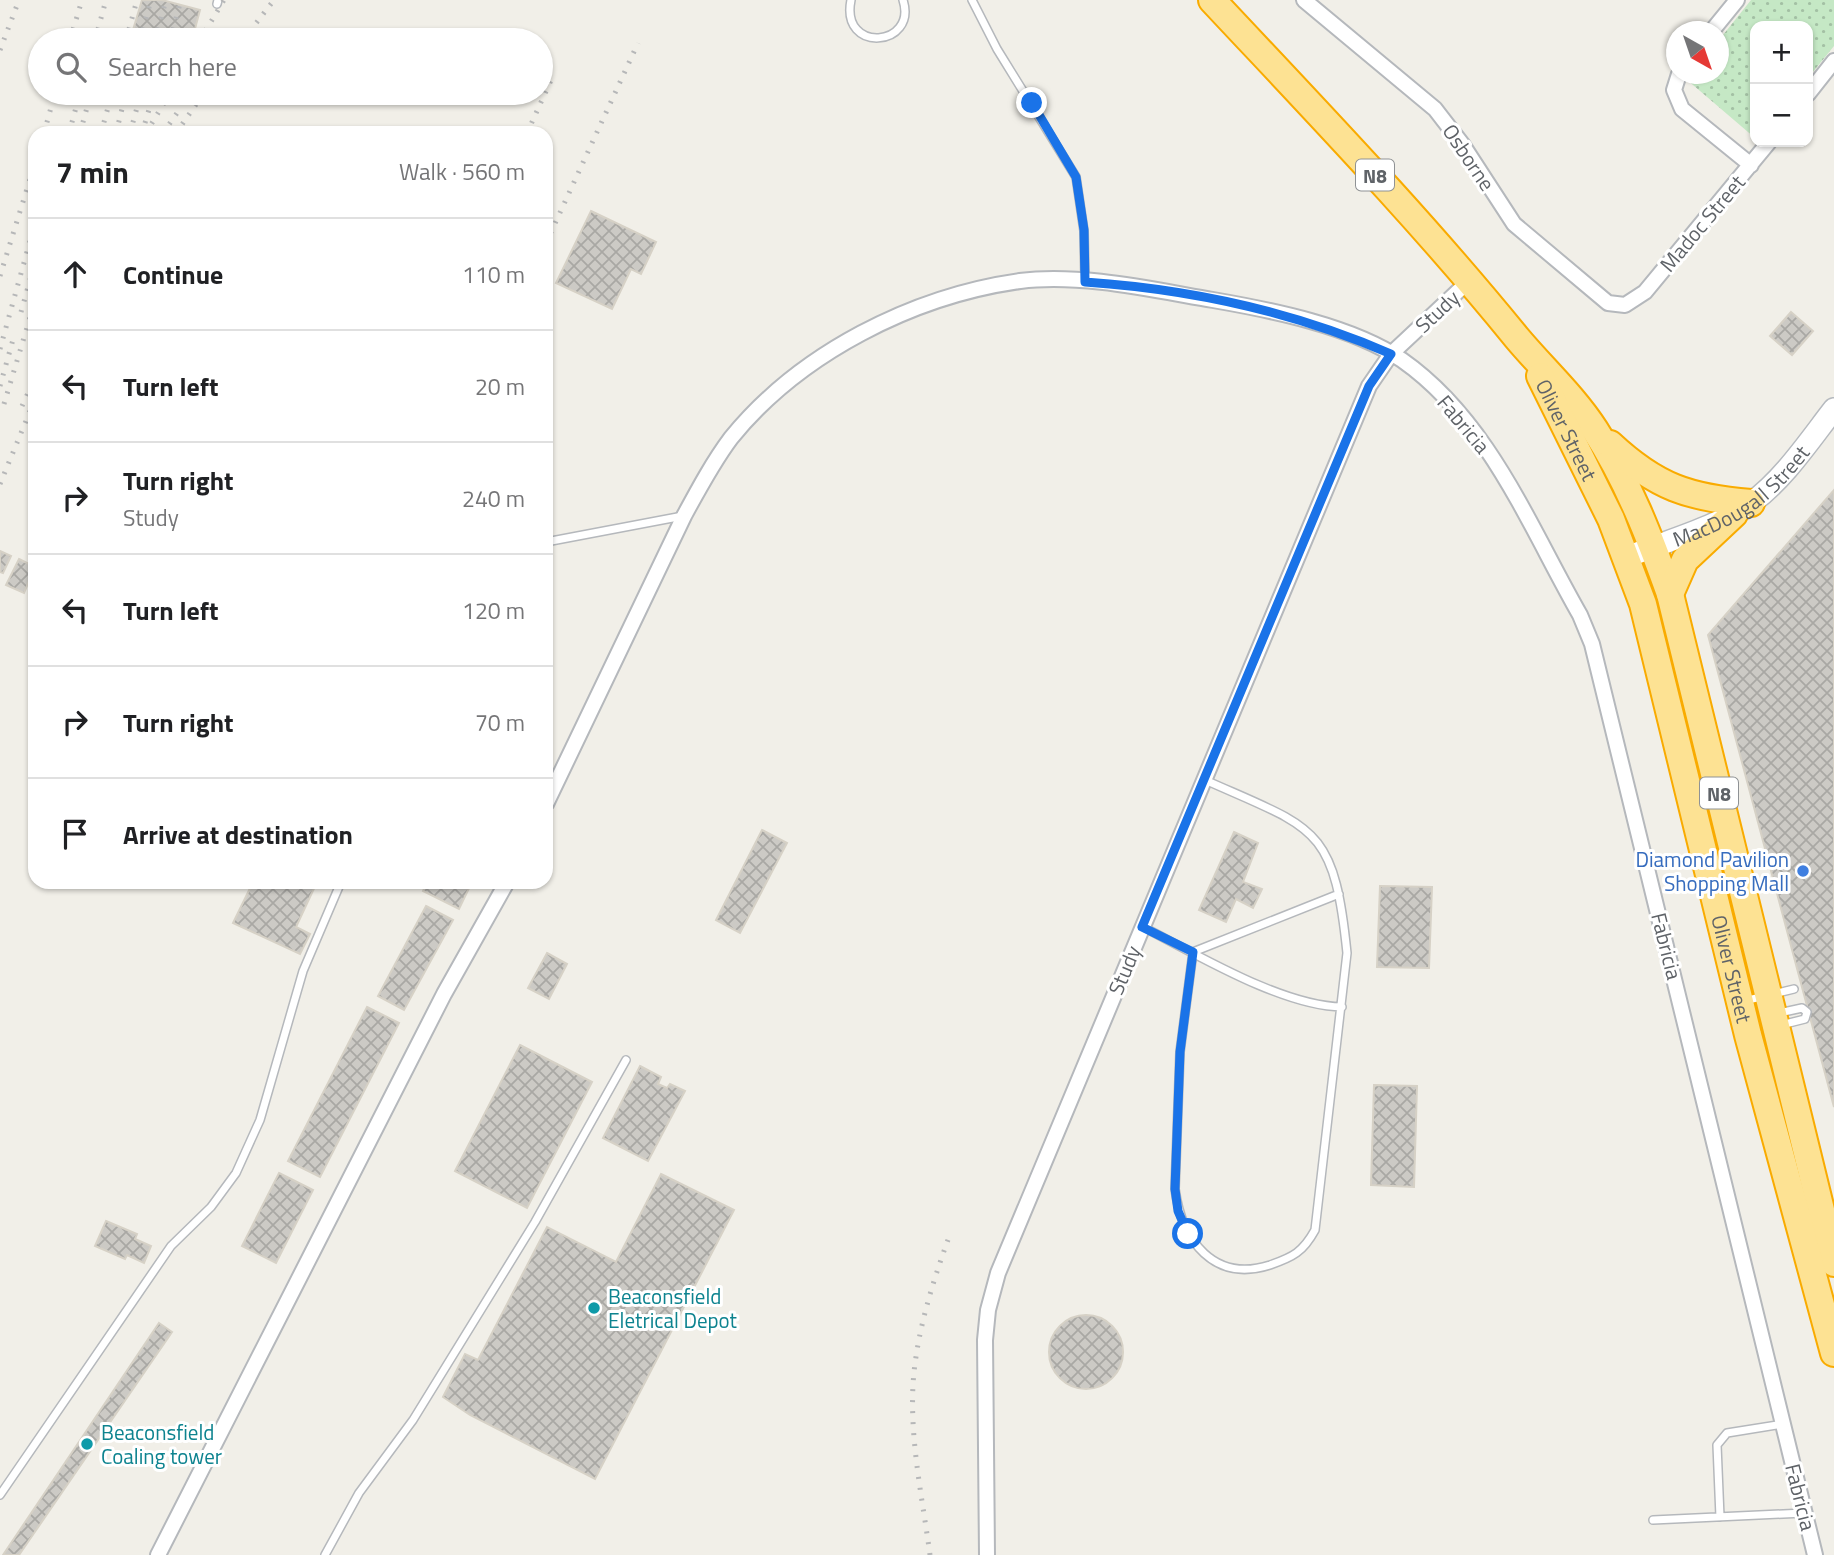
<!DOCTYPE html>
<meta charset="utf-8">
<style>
body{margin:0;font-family:"Titillium Web",sans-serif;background:#f6f6f6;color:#202124}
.controls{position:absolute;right:21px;top:21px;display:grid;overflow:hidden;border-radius:14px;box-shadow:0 2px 5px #0004}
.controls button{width:63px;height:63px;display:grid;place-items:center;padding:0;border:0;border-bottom:2px solid #e0e0e0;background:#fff;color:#202124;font:35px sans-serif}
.compass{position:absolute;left:1666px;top:21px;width:63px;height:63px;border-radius:50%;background:#fff;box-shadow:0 2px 5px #0004;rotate:140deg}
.stop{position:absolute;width:21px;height:21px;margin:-16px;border:5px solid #1a73e8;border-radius:50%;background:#fff}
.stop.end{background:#1a73e8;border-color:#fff;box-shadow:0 2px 7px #0008}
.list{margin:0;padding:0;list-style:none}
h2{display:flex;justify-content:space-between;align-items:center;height:91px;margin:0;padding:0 28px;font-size:30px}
h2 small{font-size:23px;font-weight:400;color:#757577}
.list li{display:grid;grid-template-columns:46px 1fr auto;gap:21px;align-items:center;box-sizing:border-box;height:112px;padding:0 28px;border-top:2px solid #e0e0e0}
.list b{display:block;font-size:26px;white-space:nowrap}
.list p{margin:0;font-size:23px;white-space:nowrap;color:#757577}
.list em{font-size:23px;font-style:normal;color:#757577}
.icon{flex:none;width:38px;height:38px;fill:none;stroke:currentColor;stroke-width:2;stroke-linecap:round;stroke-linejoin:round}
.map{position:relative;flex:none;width:1834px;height:1555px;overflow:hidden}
.search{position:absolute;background:#fff;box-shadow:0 2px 5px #0004;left:28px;top:28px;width:525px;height:77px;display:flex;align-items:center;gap:18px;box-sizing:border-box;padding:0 24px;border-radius:38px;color:#757577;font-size:26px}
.panel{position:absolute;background:#fff;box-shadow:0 2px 5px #0004;left:28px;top:126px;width:525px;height:763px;border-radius:21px}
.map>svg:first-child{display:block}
.park{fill:url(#park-dots)}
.building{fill:url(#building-cross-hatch);stroke:#d6d1c6;stroke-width:2}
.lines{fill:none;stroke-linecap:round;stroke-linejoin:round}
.lane-casing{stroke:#b5b8bc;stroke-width:10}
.street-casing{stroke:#b5b8bc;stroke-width:18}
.secondary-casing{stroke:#b6babf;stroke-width:24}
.highway-casing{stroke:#f9ab00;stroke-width:30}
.lane{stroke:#fff;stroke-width:7}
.street{stroke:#fff;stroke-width:14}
.secondary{stroke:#fff;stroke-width:21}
.highway{stroke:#fde293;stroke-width:26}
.rail{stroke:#b6b7b8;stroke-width:5;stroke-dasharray:2 9;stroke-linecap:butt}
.route{stroke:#1a73e8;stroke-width:9}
.shop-dot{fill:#3f7fe0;stroke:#fff;stroke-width:2.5}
.culture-dot{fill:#0f9aa8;stroke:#fff;stroke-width:2.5}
.labels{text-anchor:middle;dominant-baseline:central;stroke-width:6;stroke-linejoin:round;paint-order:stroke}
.shield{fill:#fff;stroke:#8f9295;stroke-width:2}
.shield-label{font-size:19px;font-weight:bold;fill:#5f6368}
.street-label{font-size:21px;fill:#5f6368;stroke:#fff}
.shop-label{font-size:21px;fill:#366cbe;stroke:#fff;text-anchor:end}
.culture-label{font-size:21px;fill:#0d838f;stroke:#fff;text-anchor:start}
</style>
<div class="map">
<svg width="1834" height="1555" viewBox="0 0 1834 1555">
<defs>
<pattern id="park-dots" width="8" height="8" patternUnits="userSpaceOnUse" patternTransform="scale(1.75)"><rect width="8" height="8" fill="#c5e8c5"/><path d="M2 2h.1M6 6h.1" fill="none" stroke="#a3c0a4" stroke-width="1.8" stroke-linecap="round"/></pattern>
<pattern id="building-cross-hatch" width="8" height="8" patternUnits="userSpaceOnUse" patternTransform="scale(1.75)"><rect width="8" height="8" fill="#cccac5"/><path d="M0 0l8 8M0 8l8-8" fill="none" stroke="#a9a8a4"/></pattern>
</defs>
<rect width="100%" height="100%" fill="#f1efe8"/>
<!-- park -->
<path class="park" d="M1751,0h83v46l-26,32v-52h-53v112l-69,-59 5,-5h27l1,-34z"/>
<!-- building -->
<path class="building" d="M142,0h20l38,10 -8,30h-62z
M591,211l65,31 -15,32 -10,-5 -19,40 -56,-26z
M1791,312l22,19 -21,24 -22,-19z
M1834,490v617l-126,-472z
M0,551l11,5 -8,17 -3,-1z
M19,559l16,8 -11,26 -18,-8z
M762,830l25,13 -47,90 -24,-13z
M1234,832l24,11 -15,39 19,7 -9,19 -17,-9 -10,23 -27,-12z
M253,882h64l-21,45 14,7 -10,20 -67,-31z
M427,882h45l-13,27 -36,-18z
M1380,886l52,1 -3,81 -52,-1z
M426,906l27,14 -49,90 -26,-14z
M547,953l20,11 -18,35 -21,-11z
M367,1007l32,16 -79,154 -32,-16z
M520,1045l72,37 -65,126 -72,-37z
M640,1066l21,11 -3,7 9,4 3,-4 15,7 -37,70 -45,-23z
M1374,1085l43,1 -3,101 -43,-2z
M279,1173l34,17 -37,73 -34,-17z
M661,1174l73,36 -139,269 -125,-64 -27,-18 22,-43 13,6 69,-133 69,35z
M106,1221l31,13 -2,5 16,7 -7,17 -17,-8 -2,4 -30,-13z
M1049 1352a37 37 0 1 1 74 0a37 37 0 1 1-74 0Z
M159,1323l13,9 -153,223h-16z"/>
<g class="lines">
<defs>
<path id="lane" d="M851,0c-11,54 67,47 52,0
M972,0l25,49 79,128 8,54 1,50
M217,4l1,-4
M546,542l137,-26
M1205,780c110,49 129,45 142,173l-32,277c-12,22 -22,27 -45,35 -56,18 -88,-24 -95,-76l5,-137 13,-100 146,-58
M1143,927c55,28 139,79 199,80
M1744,1001l50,-12
M1779,1013l23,-5 5,4 -2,7 -24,6
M0,1495l171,-249 40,-39 25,-34 24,-53 43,-149 38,-89
M1720,1517l-3,-72 10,-12 56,-9
M1653,1520l151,-7
M325,1555l34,-62 54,-73 122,-198 91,-162"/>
<path id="street" d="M1304,0l131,109 27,35 52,80 94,79 17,2 20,-13 124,-150
M1711,32l26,-32
M1679,74l-5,16 8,19 69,56
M1808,94l26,-33
M546,804l138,-288c14,-26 29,-54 47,-78 69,-85 182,-142 289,-157 60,-8 134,9 193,19 58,10 139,26 189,60 87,61 127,166 178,255l12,29 223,911
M158,1555l286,-561 63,-112
M987,1555l-2,-215 3,-30 10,-37 371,-887 22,-32 79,-74"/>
<g id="secondary">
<path id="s1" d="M1627,557c41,-17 87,-28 124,-54 33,-24 58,-62 83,-94"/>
</g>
<g id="highway">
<path d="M1212,0c104,111 209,220 305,338 26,31 56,58 78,92 33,51 55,108 75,164l164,669"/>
<path id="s2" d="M1540,376l71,143 32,85 105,431 86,318"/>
<path d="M1610,444c46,43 79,54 141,59"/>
<path d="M1670,594l15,-34 49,-46"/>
</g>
</defs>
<!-- lane casing -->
<use href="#lane" class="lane-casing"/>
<!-- street casing -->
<use href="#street" class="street-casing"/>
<!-- secondary casing -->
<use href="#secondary" class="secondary-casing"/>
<!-- highway casing -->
<use href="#highway" class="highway-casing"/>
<!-- lane -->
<use href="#lane" class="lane"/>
<!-- street -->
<use href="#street" class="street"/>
<!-- secondary -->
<use href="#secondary" class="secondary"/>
<!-- highway -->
<use href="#highway" class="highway"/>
<!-- rail -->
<path class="rail" d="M70,40l12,-40
M95,40l11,-40
M126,40l11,-40
M140,40l11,-40
M155,40l11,-40
M170,40l11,-40
M200,40l24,-40
M243,40l31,-40
M0,50l19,-50
M145,123l9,-30
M44,133l11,-40
M69,133l11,-40
M80,133l11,-40
M101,133l11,-40
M116,133l10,-40
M130,133l11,-40
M146,133l24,-40
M163,133l14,-20
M176,133l28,-40
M527,133l25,-55
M546,243l92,-200
M0,276l35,-113
M21,312l14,-50
M0,349l35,-126
M0,386l14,-50
M4,404l31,-103
M22,406l13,-28
M0,484l35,-85
M930,1555c-8,-60 -22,-122 -16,-183 5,-46 19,-91 35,-135"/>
</g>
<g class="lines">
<!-- route -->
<path class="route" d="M1032,103l44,74 8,53 1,52c104,7 210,30 306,72l-22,32 -227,541 51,25 -13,100 -5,137 3,22 10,23"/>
</g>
<!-- markers -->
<circle class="shop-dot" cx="1803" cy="871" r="7"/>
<g class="culture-dot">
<circle cx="594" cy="1308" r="7"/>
<circle cx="87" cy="1444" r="7"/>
</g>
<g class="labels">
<!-- shield labels -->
<g class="shield">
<rect x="1356" y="159.5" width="38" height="31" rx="5"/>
<rect x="1700" y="777.5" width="38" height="31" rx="5"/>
</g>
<g class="shield-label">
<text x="1375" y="175">N8</text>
<text x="1719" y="793">N8</text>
</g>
<!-- street labels -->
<g class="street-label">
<text transform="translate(1469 157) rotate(56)">Osborne</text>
<text transform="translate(1702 223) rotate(-50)">Madoc Street</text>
<text transform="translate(1437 311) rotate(-43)">Study</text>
<text transform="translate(1464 424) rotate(50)">Fabricia</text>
<text stroke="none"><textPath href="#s2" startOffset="60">Oliver Street</textPath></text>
<text stroke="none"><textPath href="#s1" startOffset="131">MacDougall Street</textPath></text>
<text transform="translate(1667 946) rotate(76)">Fabricia</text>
<text stroke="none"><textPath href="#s2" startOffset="626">Oliver Street</textPath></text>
<text transform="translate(1124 970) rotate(-67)">Study</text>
<text transform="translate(1801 1497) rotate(76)">Fabricia</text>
</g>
<!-- shop labels -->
<g class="shop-label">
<text x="1789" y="859">Diamond Pavilion<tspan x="1789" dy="24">Shopping Mall</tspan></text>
</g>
<!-- culture labels -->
<g class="culture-label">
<text x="608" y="1296">Beaconsfield<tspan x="608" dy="24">Eletrical Depot</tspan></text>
<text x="101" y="1432">Beaconsfield<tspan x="101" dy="24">Coaling tower</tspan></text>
</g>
</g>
</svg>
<div class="controls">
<button>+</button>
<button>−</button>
</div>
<svg class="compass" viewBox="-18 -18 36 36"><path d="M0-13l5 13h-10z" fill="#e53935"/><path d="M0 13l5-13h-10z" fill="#757577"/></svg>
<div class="stop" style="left:1188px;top:1234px"></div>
<div class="stop end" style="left:1032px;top:103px"></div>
<div class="search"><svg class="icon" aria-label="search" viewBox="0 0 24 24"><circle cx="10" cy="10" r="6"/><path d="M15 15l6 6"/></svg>Search here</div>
<section class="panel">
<h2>7 min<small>Walk · 560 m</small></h2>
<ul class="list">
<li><svg class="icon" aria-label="ahead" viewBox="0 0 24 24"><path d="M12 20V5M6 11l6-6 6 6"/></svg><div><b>Continue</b></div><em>110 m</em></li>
<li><svg class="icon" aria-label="left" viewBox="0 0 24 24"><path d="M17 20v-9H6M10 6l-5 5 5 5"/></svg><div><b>Turn left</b></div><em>20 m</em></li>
<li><svg class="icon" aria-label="right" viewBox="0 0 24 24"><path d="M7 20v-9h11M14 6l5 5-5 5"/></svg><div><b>Turn right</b><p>Study</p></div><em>240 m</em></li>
<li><svg class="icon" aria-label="left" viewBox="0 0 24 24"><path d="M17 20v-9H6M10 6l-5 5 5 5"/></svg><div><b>Turn left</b></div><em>120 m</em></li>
<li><svg class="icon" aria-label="right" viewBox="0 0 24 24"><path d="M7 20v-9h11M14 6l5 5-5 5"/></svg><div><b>Turn right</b></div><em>70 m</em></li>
<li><svg class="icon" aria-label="arrive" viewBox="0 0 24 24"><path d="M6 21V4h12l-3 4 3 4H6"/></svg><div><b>Arrive at destination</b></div></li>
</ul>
</section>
</div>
